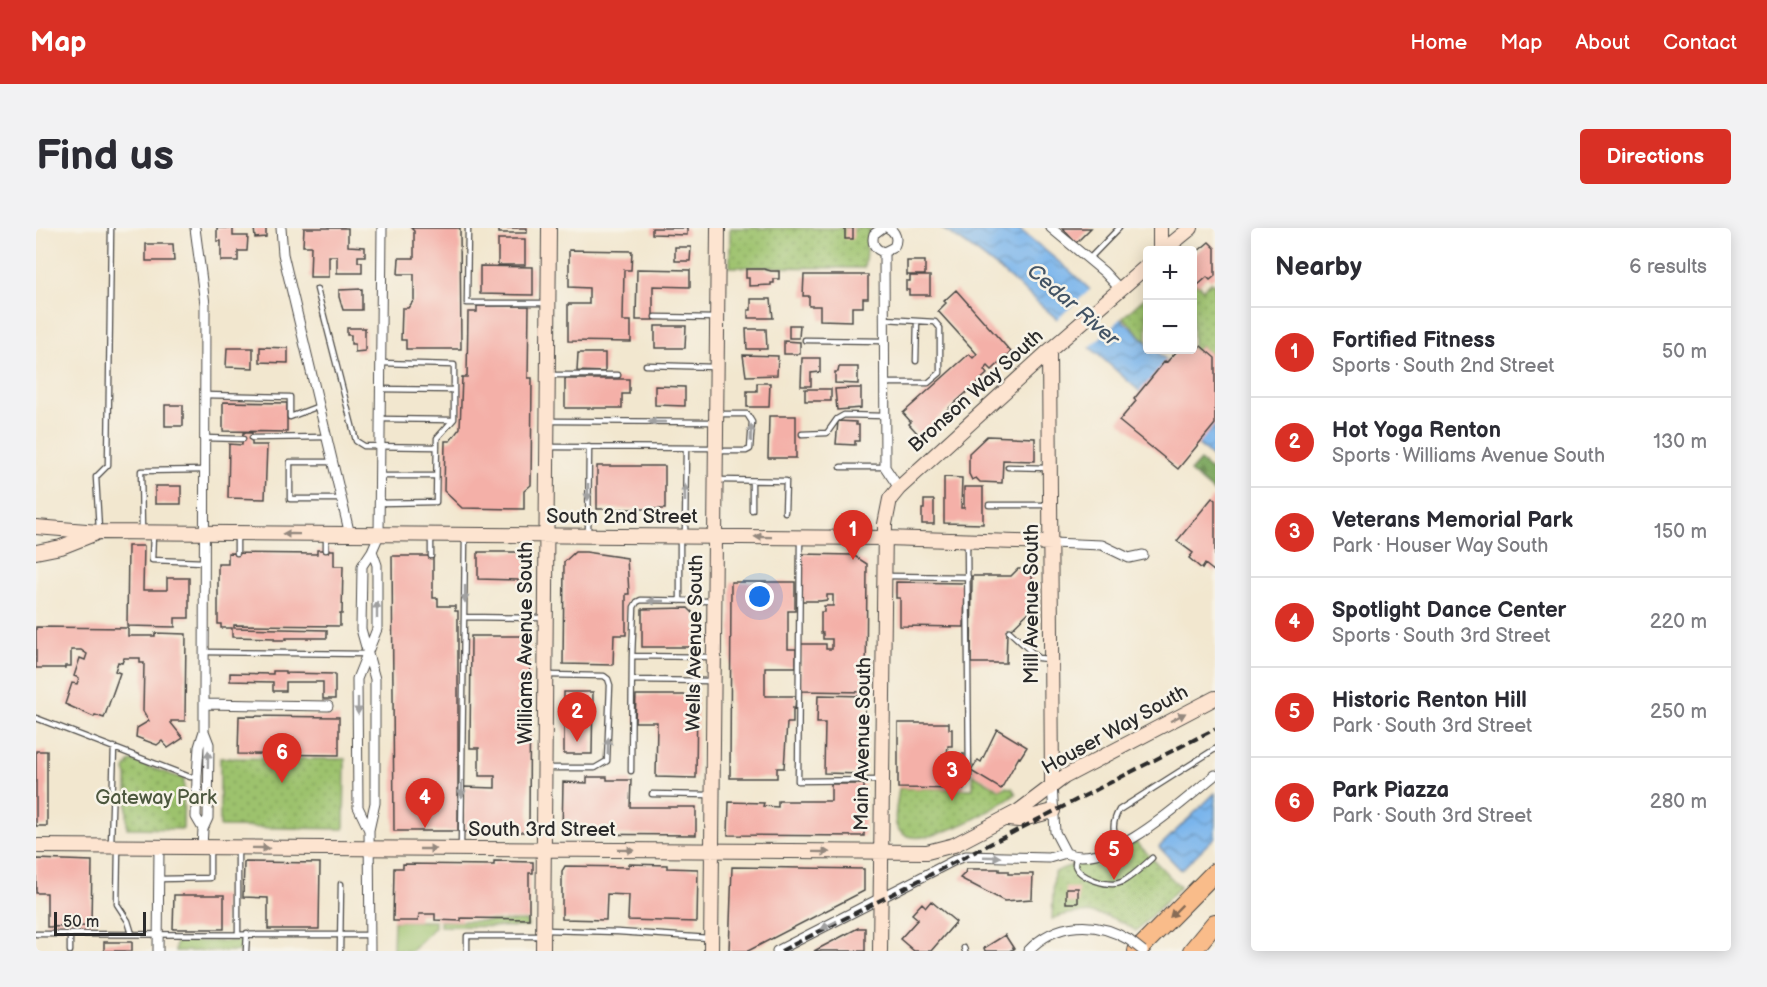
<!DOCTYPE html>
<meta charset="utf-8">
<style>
body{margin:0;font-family:"Balsamiq Sans",sans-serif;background:#f2f2f3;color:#2b2b33}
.controls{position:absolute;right:18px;top:18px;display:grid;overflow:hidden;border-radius:6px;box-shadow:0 3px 15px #0003}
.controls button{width:54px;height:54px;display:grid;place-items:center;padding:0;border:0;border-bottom:2px solid #e1e1e2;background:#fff;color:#2b2b33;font:30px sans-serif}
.scale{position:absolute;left:18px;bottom:15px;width:92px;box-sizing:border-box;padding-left:6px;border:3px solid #2b2b2b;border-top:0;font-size:16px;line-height:21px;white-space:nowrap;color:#2b2b2b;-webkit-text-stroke:4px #f7f3e8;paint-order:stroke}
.you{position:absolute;left:724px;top:369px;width:21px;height:21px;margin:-15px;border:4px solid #fff;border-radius:50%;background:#1a73e8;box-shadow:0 0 0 9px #1a73e833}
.badge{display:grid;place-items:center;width:39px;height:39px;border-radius:50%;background:#d93025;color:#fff;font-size:20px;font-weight:700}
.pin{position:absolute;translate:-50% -50px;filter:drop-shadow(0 2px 3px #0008)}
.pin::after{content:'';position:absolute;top:32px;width:21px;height:18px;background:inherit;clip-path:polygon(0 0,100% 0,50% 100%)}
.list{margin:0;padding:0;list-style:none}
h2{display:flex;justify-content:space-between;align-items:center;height:78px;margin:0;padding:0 24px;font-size:26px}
h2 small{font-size:20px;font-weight:400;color:#7c7c81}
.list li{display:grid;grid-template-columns:39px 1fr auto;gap:18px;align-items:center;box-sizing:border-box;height:90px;padding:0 24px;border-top:2px solid #e1e1e2}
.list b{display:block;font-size:22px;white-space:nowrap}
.list p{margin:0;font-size:20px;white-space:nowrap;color:#7c7c81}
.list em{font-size:20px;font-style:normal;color:#7c7c81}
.map{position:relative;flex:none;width:1179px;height:723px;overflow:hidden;border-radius:6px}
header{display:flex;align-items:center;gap:36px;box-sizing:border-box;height:84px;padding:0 30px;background:#d93025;color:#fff}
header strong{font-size:28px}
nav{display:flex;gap:33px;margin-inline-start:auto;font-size:21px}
.intro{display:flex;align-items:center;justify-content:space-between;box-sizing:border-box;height:144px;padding:0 36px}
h1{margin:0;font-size:42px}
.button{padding:15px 27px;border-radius:6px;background:#d93025;color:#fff;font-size:21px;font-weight:700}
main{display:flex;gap:36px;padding:0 36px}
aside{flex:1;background:#fff;border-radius:6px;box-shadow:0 3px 15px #0003}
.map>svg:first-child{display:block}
.green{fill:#9dc26d;stroke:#64764c;stroke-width:1.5}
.forest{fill:url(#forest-firs);stroke:#546a46;stroke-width:1.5}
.park{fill:url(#park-dots);stroke:#64764c;stroke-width:1.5}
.water{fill:url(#water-waves);stroke:#52708c;stroke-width:1.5}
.pier{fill:#f2e7cf}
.building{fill:#f4b0a8}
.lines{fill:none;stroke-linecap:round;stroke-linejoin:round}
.lane-casing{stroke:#494744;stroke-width:7}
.street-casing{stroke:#494744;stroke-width:11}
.secondary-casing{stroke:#494744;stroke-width:16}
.highway-casing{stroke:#494744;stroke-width:20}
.lane{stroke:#fff;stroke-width:4.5}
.street{stroke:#fff;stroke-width:9}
.secondary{stroke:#fde4d0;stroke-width:14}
.highway{stroke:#f9bc8a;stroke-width:18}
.rail{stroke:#2b2b2b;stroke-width:4;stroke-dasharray:9 4.5;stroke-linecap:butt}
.street-bridge-casing{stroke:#494744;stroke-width:11;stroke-linecap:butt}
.street-bridge{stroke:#fff;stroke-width:9}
.oneway{fill:#a0a0a0}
.oneway2{fill:#94887e}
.oneway3{fill:#886c56}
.labels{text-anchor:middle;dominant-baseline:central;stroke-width:5;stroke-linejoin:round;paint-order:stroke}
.street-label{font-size:20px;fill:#2b2b2b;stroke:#f7f3e8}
.park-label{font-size:20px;fill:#4d583f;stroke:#f7f3e8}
.water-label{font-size:21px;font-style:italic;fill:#435465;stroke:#f7f3e8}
</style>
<header>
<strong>Map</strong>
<nav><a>Home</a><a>Map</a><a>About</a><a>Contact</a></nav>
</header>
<div class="intro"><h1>Find us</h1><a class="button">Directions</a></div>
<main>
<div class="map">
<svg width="1179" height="723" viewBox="0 0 1179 723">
<defs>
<pattern id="forest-firs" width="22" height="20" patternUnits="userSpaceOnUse" patternTransform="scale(1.5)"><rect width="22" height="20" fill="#7ea860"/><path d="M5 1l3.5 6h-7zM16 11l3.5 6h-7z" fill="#67894f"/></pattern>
<pattern id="park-dots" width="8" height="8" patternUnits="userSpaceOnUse" patternTransform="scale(1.5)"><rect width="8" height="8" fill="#9dc26d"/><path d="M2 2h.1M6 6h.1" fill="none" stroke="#809e5a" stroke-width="1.8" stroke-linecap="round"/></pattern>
<pattern id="water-waves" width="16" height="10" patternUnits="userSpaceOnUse" patternTransform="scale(1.5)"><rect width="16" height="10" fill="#7ab5ec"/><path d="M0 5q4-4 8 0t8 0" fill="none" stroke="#6493bf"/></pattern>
</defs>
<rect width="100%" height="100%" fill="#f7f3e8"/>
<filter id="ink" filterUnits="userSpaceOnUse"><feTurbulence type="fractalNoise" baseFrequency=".0167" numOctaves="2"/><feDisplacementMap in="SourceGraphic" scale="12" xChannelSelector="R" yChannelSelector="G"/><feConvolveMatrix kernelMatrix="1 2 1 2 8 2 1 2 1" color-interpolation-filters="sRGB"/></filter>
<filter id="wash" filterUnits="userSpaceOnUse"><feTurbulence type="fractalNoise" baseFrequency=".008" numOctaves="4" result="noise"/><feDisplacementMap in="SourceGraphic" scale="24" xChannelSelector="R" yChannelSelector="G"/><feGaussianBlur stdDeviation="1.35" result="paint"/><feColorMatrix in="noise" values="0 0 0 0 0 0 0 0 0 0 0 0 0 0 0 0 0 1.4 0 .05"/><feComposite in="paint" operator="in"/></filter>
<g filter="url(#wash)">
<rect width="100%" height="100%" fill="#f2e7cf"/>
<!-- green -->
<path class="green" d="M358,693h41v6l-24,24 -18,-1z
M404,693h87l1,6 -88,-1z
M140,713h67v10h-68z"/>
<!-- forest -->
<path class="forest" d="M1164,233l15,12v20l-25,-21z"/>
<!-- park -->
<path class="park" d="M694,0h141l-3,7 -4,33 -134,-1z
M1161,54l6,7 8,-7 4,4v72l-14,-12 -5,5 -3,-3 -1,-61z
M1111,68v46l-24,-25z
M184,530l125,1 -1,70 -124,-2z
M96,533l52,18 -1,50 -56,-1v-52l-2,-6 4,-8z
M937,546l27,16 5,-3 7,1 4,6c-18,13 -100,63 -118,35 -6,-8 0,-29 1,-41l74,1z
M1100,614l44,45 -44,44c-24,-18 -55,-24 -84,-12l2,-46c19,-12 41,-10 61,-18 7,-3 14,-9 21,-13z"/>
<!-- water -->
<path class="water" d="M905,0h77l51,42 78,73 1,7h7l60,55v55c-52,-48 -104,-95 -158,-141 -37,-32 -74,-66 -116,-91z
M1179,565v44l-34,33 -22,-23z"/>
<!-- pier -->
<path class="pier" d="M1056,60l31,28 -35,33 -33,-28z"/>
<g id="blocks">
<!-- building -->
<path class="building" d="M181,0h16v8h15l-1,15h-9v10h-17v-20h-4z
M218,0h12v9l-11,1z
M268,0h44v18l17,1v9h-7v6h4v11h-25v-17h-8v21h-19l1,-31h-8z
M375,0h49l1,121h-55v-9h-5l1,-32h6l6,-8v-26h-16l1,-16h15v-27z
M463,0h28v5h-28z
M616,0h35v7l-35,-1z
M809,0h8v11h-8z
M1026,0h29l-15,15z
M462,11h27v26h-27z
M1173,14l6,6v28l-5,4 -3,-3 -9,8 -3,-3 -3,2v-28z
M110,16h27l1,17h-28z
M639,19h16l-1,14h-15z
M533,22l63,1 -1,19h-7l-1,51h8v21l-63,-1v-37h21v-16l-20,-1z
M871,33h18v14h-18z
M444,38l53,1v28l-53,-1z
M601,41l53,1v17l-37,-1v34h-17z
M710,41h18l7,2h8v8h-5v4h-3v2l-22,1v-8h-3z
M768,47h64v23h-5v9h-11v14l-32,-1v-14h-11v-10h-6z
M874,48h20v19h-21v-5h-3v-9h4z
M326,61v21h-19l-4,-13v-7z
M920,62l55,62 -19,18 -4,-4 -4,4 3,4 -68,61 -10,-11 2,-2 -8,-9 66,-59 4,4 4,-4 -39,-43 8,-8 -2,-2z
M715,71h20l2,19h-25v-8h3z
M441,78h52l-1,72h4l-1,107 -7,6v18l-62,-1 -18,-17 1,-50h5l10,-13 2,-51h5l1,-65h9z
M753,97h11l-1,13h-10z
M619,98h31l-1,22h-30z
M311,100h18v23l-10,1v-8h-4v-9h-4z
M710,101h20l1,20h-20z
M748,113l16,1v12h-16z
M1165,118l14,12v66l-37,45 -59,-48 17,-20 -2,-2 31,-38 2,1 11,-12 14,-2 4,3z
M224,119l28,1v15l-28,-1z
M191,120h26v20l-27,-1z
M542,125h27v19l-28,-1z
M707,127l35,1 -1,19 -31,1z
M766,130h18v14l-9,1v13h-10z
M803,139h19v17l-23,-1v-11h3z
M529,151h64v15h-7v14h-57z
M721,155h13l-1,24h-22v-16h10z
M619,158l30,1v19l-30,-1z
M817,160h8v20l-24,2 -2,-21z
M769,161h26v12h-26z
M187,174l64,1v29l-64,-1z
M129,177h18v21h-18z
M733,188h27v42h-28z
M802,193l18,1v3h3v16h-4v4l-19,-1z
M207,205h9v12h15l-2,54 -37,-1 1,-54 13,1z
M951,208l48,2v23l-32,-1 -1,23 -22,-1 -4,-4 -4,2 -3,-6v-21z
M561,238h68v43h-68z
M908,249l18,1 -1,30h3v-21h19v37l-39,-1z
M119,258h26v18h-26z
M1176,270l3,2v72l-10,-8 -3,5 -13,-11 4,-5 -16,-12z
M888,272h10v24h-12v-15h2z
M92,318h16l-1,44h24v-12h22v40h-14v9l-48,-1z
M281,322h17v16h9l-1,48h-2v12l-106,-1v3l93,2v8h-41v2h-12v-2l-42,-1v-9h-11v-4h-3v-60h10v-11l89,1z
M442,324h52l-1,33h-11v-5l-40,-1z
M539,324h11l41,6 2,36h-3v41h-12l-1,30 -50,-1 1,-102z
M766,326l51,1 14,9 -1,128 -65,-1v-47h25v5h6v-10h-9v-6h-2v-21h3v-6h9v-11h-6v5l-7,1h-19z
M356,328h41v42h5v8h17v5h3v220h-64z
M982,341h14v40l-25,24 -1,30h-35l1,-87h39z
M695,354h64v29h-7v38h8v18h-31v29h31l-1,13 -2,-1v15h-6l-3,45h-7v10h-47z
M860,354l69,1 -1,44 -64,-1v-28h-4z
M652,380l8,8v31h-54v-38z
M0,399l92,1v8h27v-3l31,1 -1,87h-14v2l12,15 -15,10 -6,-7 -5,4 -21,-8 1,-9 12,-7 -6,-10 1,-48h-4v-5h-16l-2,5 -4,-1 -3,9 5,2 -16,45 -9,-3 -1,2 -29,-13 7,-21 5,1 2,-6 -5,-2 6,-18 5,2 2,-6 -6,-4h-10v16h-6v2h-29z
M435,408h59l-1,196h-65v-45l31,1v-12h-16v-28h-9z
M237,443h12v2l50,1v25h-12v-17h-37v9h-13v-9l-43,-1v-8l43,1z
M528,464h29l-1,62h-28z
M600,467h61l-1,83 -40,-1 1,-55h-22z
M782,467l47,1 -1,78 -40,-1 1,-50h-8z
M203,488l100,1v38l-101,-1z
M862,495h51v6h3v17h-4l-1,8h17v35l-66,-1z
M961,501l30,18 -7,11 -1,-1 -18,32 -30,-18 7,-11 3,2z
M0,523h11v75h-11z
M551,549h20v3h24l-1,27h66v28l-134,-1 1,-52 24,1z
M795,556h33v52l-136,-1 1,-33 35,1 -1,3 15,1v-6h53z
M0,631l56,2 -1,65 -44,1v-34h-11z
M458,633l39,1v11h-4v46l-68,-1v3l-26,-1v-6h-16l-1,7h-25l1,-53h9v-4l91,1z
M208,634l76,1 -1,66h-51v-31l-25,-1z
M593,636l38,1v3l31,1 -1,53 -69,-2 1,-25 -22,-1 -1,26 -44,-1v-48l3,-5 64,1z
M696,639l132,2v22l-116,60h-19z
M930,641h33v2h9v3h25l-1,25 -28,2 -44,-23 5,-5z
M1030,660h12v15h-12z
M138,667h50v34h-51z
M895,673l25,21 -25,29h-17l-14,-12 18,-20 -6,-5 10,-11 4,4z
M822,700h7v23h-51z
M969,707l9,14 -5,2h-24l-1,-3z
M68,714h28v9h-28z"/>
</g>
</g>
<g filter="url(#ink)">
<use href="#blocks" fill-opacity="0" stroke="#494744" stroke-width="1.5"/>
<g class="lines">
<defs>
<path id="lane" d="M432,0l-1,75h78
M1053,31l30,-31
M281,61l39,152 8,5 73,1
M619,89l61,1
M769,112l79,1
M880,133l1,-40
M610,137l69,2
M515,147h67
M849,155h43l12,-10v-45l-5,-6 -50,-3
M344,161l74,1
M168,167l86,2v20l29,-11
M344,191l73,1
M515,193l162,1
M766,206l25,-1 10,-14 7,-4 40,1
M168,210l39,1
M216,210l75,-1
M512,219l165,1
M683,223h27l4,-2 2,-27 -5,-8h-28
M297,234h-43v37h51
M805,239h44
M972,239l39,1
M343,248h57
M683,252l67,1 -1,31
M343,275l57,-1 1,-64 17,-19v-54l-73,-2
M953,277h60
M716,282v-29
M63,301l-3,-52 12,-12 3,-237
M106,303l-1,-60 63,-1
M117,306l-1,26 52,2
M649,306l1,-86
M552,307l1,-88
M764,312l-2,241 81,-1
M931,315l2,236
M290,322v-16
M201,325v-17
M395,328v-21
M851,348l81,1
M644,373v-64
M429,389l79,1
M973,403l29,27 11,1
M168,424l162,2
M596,428l2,-49 3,-5 4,-2 71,1
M596,452l79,1
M0,490l154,59 6,-1
M512,540h47l12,-7 3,-76 -2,-6 -4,-3 -56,-1
M595,543l1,-115 79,1
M616,566l57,1
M75,616l3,-97
M1083,618c-6,-14 -8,-22 0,-36l96,-61
M425,620l4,-312
M82,621l-1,55 11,17 4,13
M202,622v83
M1040,628c0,3 -1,6 -1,9 4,13 35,23 47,17 10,-5 21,-16 30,-24
M124,651l50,-1v-28
M510,702l72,2 91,6
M0,706l333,1
M928,720l1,3
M34,723v-17
M210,723l1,-18
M304,723l1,-67
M431,723v-15h74"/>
<path id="street" d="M159,0l10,76 -1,400v27l-5,16 -2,29 -1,41 7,12
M245,0l2,26 67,281
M846,0l-8,6c-3,9 1,16 10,18l10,-5c4,-8 2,-15 -6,-19
M1015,0l53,44 16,17
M848,24l1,215 14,21
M1015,315l51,2 27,13 14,-3
M168,476l124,2
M1016,556l3,48 11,21
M333,602l-11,-23 -1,-128 20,-50v-64l-5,-14
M166,619l1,-18 5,-11 1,-74 -5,-13
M1030,625c44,18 117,-52 149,-78
M122,723l1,-104
M334,723l-1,-121 6,-27v-124l-14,-50 1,-63 10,-15 7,-16 3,-307
M741,723l180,-92 9,-3 83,2 17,-5
M992,723c28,-30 68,-31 101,-11"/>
<path id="secondary" d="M1124,0v22
M1128,22l27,-22
M1013,123l3,433
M0,299l63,5 786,6 166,5
M0,324l25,-5 33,-13
M971,591l12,1 34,-9
M0,618l891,6 27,-7 65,-34 45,-34 151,-79
M507,723l6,-723
M675,723l7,-723
M844,723l5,-427 5,-25 9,-11 150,-137 99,-86"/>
<path id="highway" d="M1101,723l78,-79
M1156,723l23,-28"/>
</defs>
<!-- lane casing -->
<use href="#lane" class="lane-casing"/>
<!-- street casing -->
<use href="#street" class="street-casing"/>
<!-- secondary casing -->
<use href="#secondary" class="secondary-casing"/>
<!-- highway casing -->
<use href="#highway" class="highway-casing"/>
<!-- lane -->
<use href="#lane" class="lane"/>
<!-- street -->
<use href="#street" class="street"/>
<!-- secondary -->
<use href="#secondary" class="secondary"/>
<!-- highway -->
<use href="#highway" class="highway"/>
<!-- rail -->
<path class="rail" d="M745,723l434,-222"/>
<defs>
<path id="street-bridge" d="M1093,712l14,11"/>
</defs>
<!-- street-bridge casing -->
<use href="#street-bridge" class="street-bridge-casing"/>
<!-- street-bridge -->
<use href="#street-bridge" class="street-bridge"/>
</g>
<!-- one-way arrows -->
<defs><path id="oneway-solid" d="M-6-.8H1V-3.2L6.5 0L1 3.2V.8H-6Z" transform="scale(1.5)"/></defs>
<g class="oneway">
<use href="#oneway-solid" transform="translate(621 194) rotate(-180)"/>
<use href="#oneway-solid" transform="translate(715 205) rotate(-89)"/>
<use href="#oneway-solid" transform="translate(552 264) rotate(91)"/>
<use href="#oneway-solid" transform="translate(649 265) rotate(-90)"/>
<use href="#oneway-solid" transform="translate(429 366) rotate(90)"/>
<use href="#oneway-solid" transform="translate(620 373) rotate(-180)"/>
<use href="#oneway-solid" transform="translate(341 382) rotate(-90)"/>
<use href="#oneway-solid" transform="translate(322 478) rotate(90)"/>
<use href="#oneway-solid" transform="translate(572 518) rotate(-88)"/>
<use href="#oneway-solid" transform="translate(172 531) rotate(-89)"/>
<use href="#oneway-solid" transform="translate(426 561) rotate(91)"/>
<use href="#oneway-solid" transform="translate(956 629) rotate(2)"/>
<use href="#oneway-solid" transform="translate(793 697) rotate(153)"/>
</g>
<g class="oneway2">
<use href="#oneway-solid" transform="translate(255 306) rotate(-179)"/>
<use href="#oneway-solid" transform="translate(727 309) rotate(-179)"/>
<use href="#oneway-solid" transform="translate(1142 489) rotate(-28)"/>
<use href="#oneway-solid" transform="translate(225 620) rotate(1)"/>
<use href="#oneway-solid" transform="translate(392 621)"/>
<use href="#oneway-solid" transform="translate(590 622) rotate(1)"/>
<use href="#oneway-solid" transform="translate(785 624) rotate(1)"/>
</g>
<use class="oneway3" href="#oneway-solid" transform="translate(1140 683) rotate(135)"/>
</g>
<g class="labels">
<!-- street labels -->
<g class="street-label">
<text transform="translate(940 163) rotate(-42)">Bronson Way South</text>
<text x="586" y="289">South 2nd Street</text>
<text transform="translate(996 376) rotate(-90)">Mill Avenue South</text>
<text transform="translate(490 415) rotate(-90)">Williams Avenue South</text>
<text transform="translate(659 415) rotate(-89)">Wells Avenue South</text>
<text transform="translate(1079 502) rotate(-29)">Houser Way South</text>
<text transform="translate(827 516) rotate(-89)">Main Avenue South</text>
<text x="506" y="602">South 3rd Street</text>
</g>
<!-- park labels -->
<g class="park-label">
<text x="120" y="570">Gateway Park</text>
</g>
<!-- water labels -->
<g class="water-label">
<text transform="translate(1037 77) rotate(41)">Cedar River</text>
</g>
</g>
</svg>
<div class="controls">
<button>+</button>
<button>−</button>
</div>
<div class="scale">50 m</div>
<div class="you"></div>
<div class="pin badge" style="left:817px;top:332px">1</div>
<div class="pin badge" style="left:541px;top:514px">2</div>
<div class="pin badge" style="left:916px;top:573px">3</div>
<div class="pin badge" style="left:389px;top:600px">4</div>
<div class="pin badge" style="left:1078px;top:652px">5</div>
<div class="pin badge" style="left:246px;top:555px">6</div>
</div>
<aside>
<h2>Nearby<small>6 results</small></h2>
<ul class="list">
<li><span class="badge">1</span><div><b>Fortified Fitness</b><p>Sports · South 2nd Street</p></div><em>50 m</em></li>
<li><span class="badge">2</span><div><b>Hot Yoga Renton</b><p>Sports · Williams Avenue South</p></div><em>130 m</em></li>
<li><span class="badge">3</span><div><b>Veterans Memorial Park</b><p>Park · Houser Way South</p></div><em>150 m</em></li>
<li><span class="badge">4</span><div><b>Spotlight Dance Center</b><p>Sports · South 3rd Street</p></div><em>220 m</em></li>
<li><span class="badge">5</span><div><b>Historic Renton Hill</b><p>Park · South 3rd Street</p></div><em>250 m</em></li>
<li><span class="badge">6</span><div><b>Park Piazza</b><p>Park · South 3rd Street</p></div><em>280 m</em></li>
</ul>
</aside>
</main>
